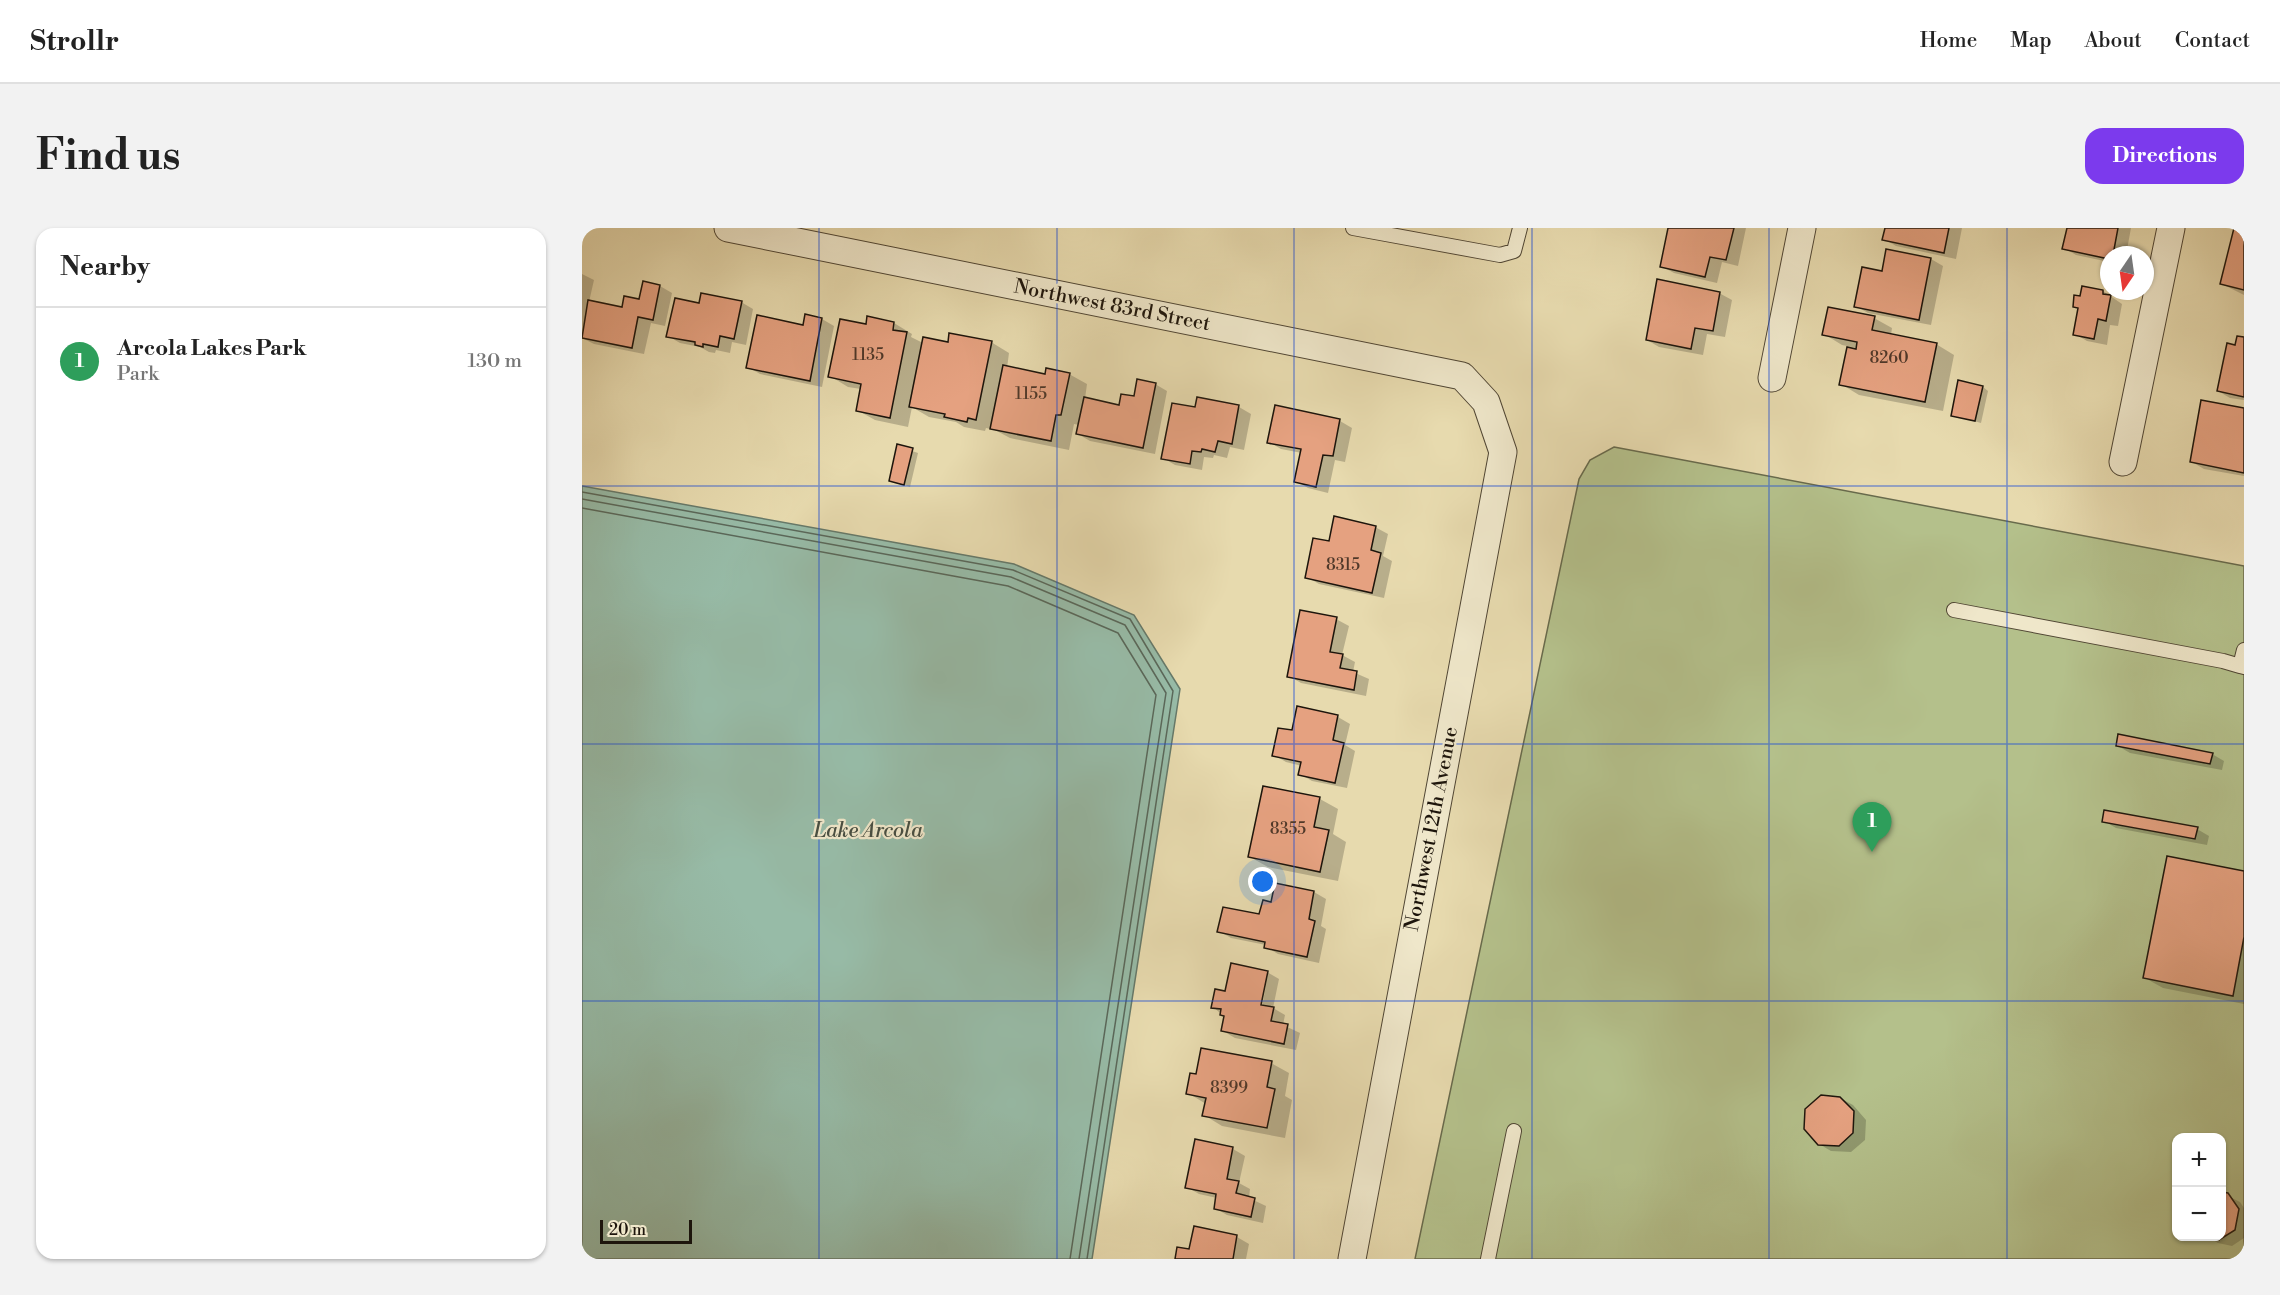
<!DOCTYPE html>
<meta charset="utf-8">
<style>
body{margin:0;font-family:"Libre Bodoni",serif;background:#f2f2f2;color:#222}
.controls{position:absolute;right:18px;bottom:18px;display:grid;overflow:hidden;border-radius:12px;box-shadow:0 2px 4px #0004}
.controls button{width:54px;height:54px;display:grid;place-items:center;padding:0;border:0;border-bottom:2px solid #e0e0e0;background:#fff;color:#222;font:30px sans-serif}
.compass{position:absolute;left:1518px;top:18px;width:54px;height:54px;border-radius:50%;background:#fff;box-shadow:0 2px 4px #0004;rotate:193deg}
.scale{position:absolute;left:18px;bottom:15px;width:92px;box-sizing:border-box;padding-left:6px;border:3px solid #1d150c;border-top:0;font-size:16px;line-height:21px;white-space:nowrap;color:#1d150c;-webkit-text-stroke:4px #efe7ca;paint-order:stroke}
.you{position:absolute;left:681px;top:654px;width:21px;height:21px;margin:-15px;border:4px solid #fff;border-radius:50%;background:#1a73e8;box-shadow:0 0 0 9px #1a73e833}
.badge{display:grid;place-items:center;width:39px;height:39px;border-radius:50%;background:#7c3aed;color:#fff;font-size:20px;font-weight:700}
.pin{position:absolute;translate:-50% -50px;filter:drop-shadow(0 2px 3px #0008)}
.pin::after{content:'';position:absolute;top:32px;width:21px;height:18px;background:inherit;clip-path:polygon(0 0,100% 0,50% 100%)}
.list{margin:0;padding:0;list-style:none}
h2{display:flex;justify-content:space-between;align-items:center;height:78px;margin:0;padding:0 24px;font-size:26px}
h2 small{font-size:20px;font-weight:400;color:#767676}
.list li{display:grid;grid-template-columns:39px 1fr auto;gap:18px;align-items:center;box-sizing:border-box;height:108px;padding:0 24px;border-top:2px solid #e0e0e0}
.list b{display:block;font-size:22px;white-space:nowrap}
.list p{margin:0;font-size:20px;white-space:nowrap;color:#767676}
.list em{font-size:20px;font-style:normal;color:#767676}
.map{position:relative;flex:none;width:1662px;height:1031px;overflow:hidden;border-radius:18px}
header{display:flex;align-items:center;gap:36px;box-sizing:border-box;height:84px;padding:0 30px;background:#fff;border-bottom:2px solid #e0e0e0}
header strong{font-size:28px}
nav{display:flex;gap:33px;margin-inline-start:auto;font-size:21px}
.intro{display:flex;align-items:center;justify-content:space-between;box-sizing:border-box;height:144px;padding:0 36px}
h1{margin:0;font-size:42px}
.button{padding:15px 27px;border-radius:18px;background:#7c3aed;color:#fff;font-size:21px;font-weight:700}
main{display:flex;gap:36px;padding:0 36px}
aside{flex:1;background:#fff;border-radius:18px;box-shadow:0 2px 4px #0004}
.map>svg:first-child{display:block}
.green{fill:#b4c08b;stroke:#686a4c;stroke-width:1.5;fill-rule:evenodd}
.water{fill:#97bba7;stroke:#667969;stroke-width:1.5}
.shadow{fill:#0003;fill-rule:evenodd}
.lines{fill:none;stroke-linecap:round;stroke-linejoin:round}
.shore{stroke:#5a685a;stroke-width:1.5}
.building{fill:#e5a180;stroke:#1d150c;stroke-width:1.5}
.lane-casing{stroke:#504634;stroke-width:16}
.street-casing{stroke:#504634;stroke-width:29}
.lane{stroke:#efe7ca;stroke-width:14}
.street{stroke:#efe7ca;stroke-width:27}
.grid{fill:none;stroke:#1d4ed8;stroke-width:1.5;stroke-opacity:0.55}
.labels{text-anchor:middle;dominant-baseline:central;stroke-width:4.5;stroke-linejoin:round;paint-order:stroke}
.number-label{font-size:16px;fill:#4f3829}
.street-label{font-size:20px;fill:#1d150c;stroke:#efe7ca}
.water-label{font-size:21px;font-style:italic;fill:#484f42;stroke:#efe7ca}
</style>
<header>
<strong>Strollr</strong>
<nav><a>Home</a><a>Map</a><a>About</a><a>Contact</a></nav>
</header>
<div class="intro"><h1>Find us</h1><a class="button">Directions</a></div>
<main>
<aside>
<h2>Nearby<small></small></h2>
<ul class="list">
<li><span class="badge" style="background:#2e9e5b">1</span><div><b>Arcola Lakes Park</b><p>Park</p></div><em>130 m</em></li>
</ul>
</aside>
<div class="map">
<svg width="1662" height="1031" viewBox="0 0 1662 1031">
<rect width="100%" height="100%" fill="#e7daae"/>
<filter id="stains"><feTurbulence type="fractalNoise" baseFrequency=".00333" numOctaves="4"/><feColorMatrix values="0 0 0 0 .2 0 0 0 0 .09 0 0 0 0 .02 0 0 0 .5 -.17"/></filter>
<radialGradient id="worn" r=".72"><stop offset=".6" stop-color="#630" stop-opacity="0"/><stop offset="1" stop-color="#630" stop-opacity=".3"/></radialGradient>
<!-- green -->
<path class="green" d="M1032,219l630,119v693h-829l164,-780 11,-19zM1594,910h46v98h-46z"/>
<!-- water -->
<path class="water" d="M0,258l432,78 120,51 46,74 -88,570h-510z"/>
<!-- shadow -->
<path class="shadow" d="M1088,0h76l-8,38 -16,-4 -5,21 -43,-10 -13,-7z
M1304,0h76l-6,31 -60,-13 -12,-7z
M1486,0h63l-5,27h-17v7l-33,-7 -12,-7z
M1653,0h9v67l-22,-11z
M1349,31l12,7 -12,59 -63,-12 -12,-7z
M0,46l12,6 -5,22 34,7 17,-8 20,-15 12,7 -7,33 -14,-3 -7,31 -50,-10 -12,-6z
M1521,63l19,13 -4,22 -8,-1 -3,20 -20,-4 -12,-7 5,-25 -6,-3 8,-9z
M1137,65l13,7 -7,37 -18,-3 -4,21 -44,-8 -12,-7z
M159,74l12,7 -7,36 -14,-3 -2,11 -14,-3 -1,3 -6,-1 -9,-5 -20,-4 -12,-7z
M286,90l26,5 18,11 -1,3 12,6 68,-1 18,11 -2,15 39,8 23,-2 18,10 -2,15 35,8 35,-23 12,7 -12,63 -65,-13 -12,-7 1,-9 -5,-1 -5,26 -59,-12 -15,-8 -9,-2 -1,3 -21,-4 -8,-5 -27,-5 -17,-10 -4,20 -33,-7 -18,-10 4,-21 -13,-2 -18,-11 37,-50z
M1292,90l18,10 -1,7 45,9 18,11 -11,56 -84,-16 -18,-11 16,-36 -15,-3 -18,-11z
M240,91l12,7 -12,61 -62,-13 -12,-7 56,-41z
M1662,111v61l-14,-2 -12,-7 18,-44z
M1401,159l5,4 -7,32 -29,-8z
M657,179l12,7 -7,36 -14,-3 -3,11 -13,-3 -1,3 -9,-1 -2,13 -27,-5 -12,-7 33,-49z
M1662,182v66l-40,-7 -12,-7z
M758,193l12,7 -7,34 -10,-2 -7,33 -20,-5 -12,-7 6,-28 -21,-4 -12,-7z
M316,218l20,7 -8,34 -19,-7z
M793,299l13,7 -5,22 9,5 -8,37 -65,-14 -12,-7 23,-34z
M754,391l13,7 -7,29 13,7 -2,10 16,7 -3,17 -65,-13 -12,-7z
M716,480l40,9 12,7 -5,21 10,6 -8,37 -35,-7 -12,-7 2,-8 -16,-4 -12,-7 19,-23z
M1536,518l94,8 12,7 -2,9 -92,-17z
M682,559l56,12 18,10 -5,25 13,8 -8,39 -70,-14 -18,-10z
M1522,593l93,8 12,7 -2,9 -91,-17z
M1662,645v131l-81,-16 -18,-10z
M694,657l38,7 12,7 -5,27 5,3 -7,34 -41,-9 -12,-7v-2l-35,-7 -12,-7 42,-15 11,-12z
M685,744l12,7 -6,29 12,7 -2,10 17,8 -4,17 -61,-12 -12,-7 2,-14 -12,-10 13,-15zM683,746h3l-7,38h-3z
M689,835l18,10 -4,23 7,4 -7,38 -63,-12 -18,-11 2,-11 -18,-11 9,-17z
M1258,870l13,7 13,15 -1,20 -14,12 -20,-1 -12,-7z
M614,913l37,8 12,7 -6,27 11,6 -1,9 17,8 -3,17 -36,-8 -12,-7 2,-10 -18,-4 -12,-7z
M1640,965l18,9 4,6v30l-12,8 -14,-3 -12,-7h16z
M655,1009l12,7 -3,15h-70l14,-8z"/>
<g class="lines">
<!-- shore -->
<path class="shore" d="M0,264l431,78 117,49 43,72 -86,568
M0,271l429,78 114,48 41,68 -87,566
M0,280l426,78 110,47 38,62 -86,564"/>
</g>
<!-- building -->
<path class="building" d="M1086,0h66l-8,32 -16,-3 -5,20 -45,-10z
M1303,0h64l-5,25 -62,-13z
M1485,0h51l-5,27h-4v4l-47,-10z
M1652,0h10v62l-24,-6z
M1304,21l45,9 -12,62 -65,-13 8,-40 20,4z
M1075,51l63,13 -7,39 -18,-3 -4,21 -45,-9z
M61,53l17,4 -7,35 -15,-3 -6,31 -50,-10 6,-38 34,7 2,-11 15,3z
M1500,58l21,4v4l8,1 -5,26 -8,-2 -4,20 -21,-4 5,-27 -5,-1 1,-12 6,1z
M119,65l41,8 -8,38 -14,-3 -2,11 -15,-3v3l-8,-2v-3l-29,-5 9,-39 24,5z
M1246,79l47,9 -3,14 65,13 -12,59 -86,-17 8,-38 9,2 1,-7 -35,-7z
M223,86l17,4 -12,63 -64,-13 11,-53 46,10z
M285,88l27,6 -1,8 14,2 -17,86 -34,-7 5,-27 -33,-7 12,-58 26,5z
M367,105l43,8 -16,79 -8,-2 -1,4 -23,-5 1,-3 -36,-7 14,-70 25,5z
M1655,108l7,1v60l-27,-6 10,-48 8,2z
M421,137l42,9 1,-6 24,5 -9,42h-5l-5,26 -61,-12z
M555,151l19,4 -13,65 -67,-14 8,-37 35,8 2,-11 13,2z
M1376,152l25,6 -8,35 -24,-5z
M615,169l42,8 -7,39 -14,-3 -3,11 -13,-3 -1,3 -9,-1 -2,13 -29,-5 11,-56 23,4z
M1619,172l43,8v65l-54,-11z
M693,177l65,14 -7,37 -10,-1 -7,32 -22,-5 7,-33 -34,-6z
M315,216l16,4 -9,37 -15,-4z
M752,288l42,10 -5,24 10,3 -9,40 -67,-15 8,-40 16,3z
M718,382l37,7 -7,35 13,2 -3,14 17,3 -3,19 -67,-13z
M715,478l41,9 -5,25 11,3 -9,40 -37,-8 3,-13 -29,-6 6,-28 14,2z
M1536,506l95,19 -3,11 -94,-18z
M681,558l57,11 -6,30 15,3 -9,42 -72,-15z
M1522,582l94,17 -3,12 -93,-17z
M1585,628l77,15v66l-11,59 -90,-18z
M693,655l39,8 -5,28 6,2 -8,36 -43,-9 1,-6 -48,-10 6,-25 36,7 4,-14 8,2z
M649,735l37,8 -7,34 13,2 -3,14 17,3 -4,20 -63,-13 3,-15 -4,-1 1,-6 -10,-1 4,-19 10,2z
M619,820l71,13 -5,26 8,2 -8,39 -65,-12 4,-18 -20,-4 4,-21 6,1z
M1239,867l19,2 14,14 -1,22 -14,13 -21,-1 -14,-16 1,-20z
M613,911l38,8 -6,32 12,2 -3,12 19,5 -4,19 -37,-8 2,-15 -31,-6z
M1640,964l6,1 11,16 -4,21 -16,10 -15,-4h18z
M612,998l43,9 -4,24h-58l2,-12 12,2z"/>
<g class="lines">
<defs>
<path id="lane" d="M771,0l147,27 14,-4 6,-23
M1372,382l269,51 17,5
M1662,422l-4,16 4,1
M906,1031l26,-128"/>
<path id="street" d="M146,0l734,148 24,26 17,50 -151,807
M1190,150l30,-150
M1541,234l48,-234"/>
</defs>
<!-- lane casing -->
<use href="#lane" class="lane-casing"/>
<!-- street casing -->
<use href="#street" class="street-casing"/>
<!-- lane -->
<use href="#lane" class="lane"/>
<!-- street -->
<use href="#street" class="street"/>
</g>
<!-- grid -->
<path class="grid" d="M237,0v1031M475,0v1031M712,0v1031M950,0v1031M1187,0v1031M1425,0v1031M0,258h1662M0,516h1662M0,773h1662"/>
<g class="labels">
<!-- number labels -->
<g class="number-label">
<text x="286" y="127">1135</text>
<text x="1307" y="130">8260</text>
<text x="449" y="166">1155</text>
<text x="761" y="337">8315</text>
<text x="706" y="601">8355</text>
<text x="647" y="860">8399</text>
</g>
<!-- street labels -->
<g class="street-label">
<text transform="translate(530 78) rotate(11)">Northwest 83rd Street</text>
<text transform="translate(850 601) rotate(-79)">Northwest 12th Avenue</text>
</g>
<!-- water labels -->
<g class="water-label">
<text x="286" y="603">Lake Arcola</text>
</g>
</g>
<rect width="100%" height="100%" filter="url(#stains)"/>
<rect width="100%" height="100%" fill="url(#worn)"/>
</svg>
<div class="controls">
<button>+</button>
<button>−</button>
</div>
<svg class="compass" viewBox="-18 -18 36 36"><path d="M0-13l5 13h-10z" fill="#e53935"/><path d="M0 13l5-13h-10z" fill="#767676"/></svg>
<div class="scale">20 m</div>
<div class="you"></div>
<div class="pin badge" style="left:1290px;top:624px;background:#2e9e5b">1</div>
</div>
</main>
